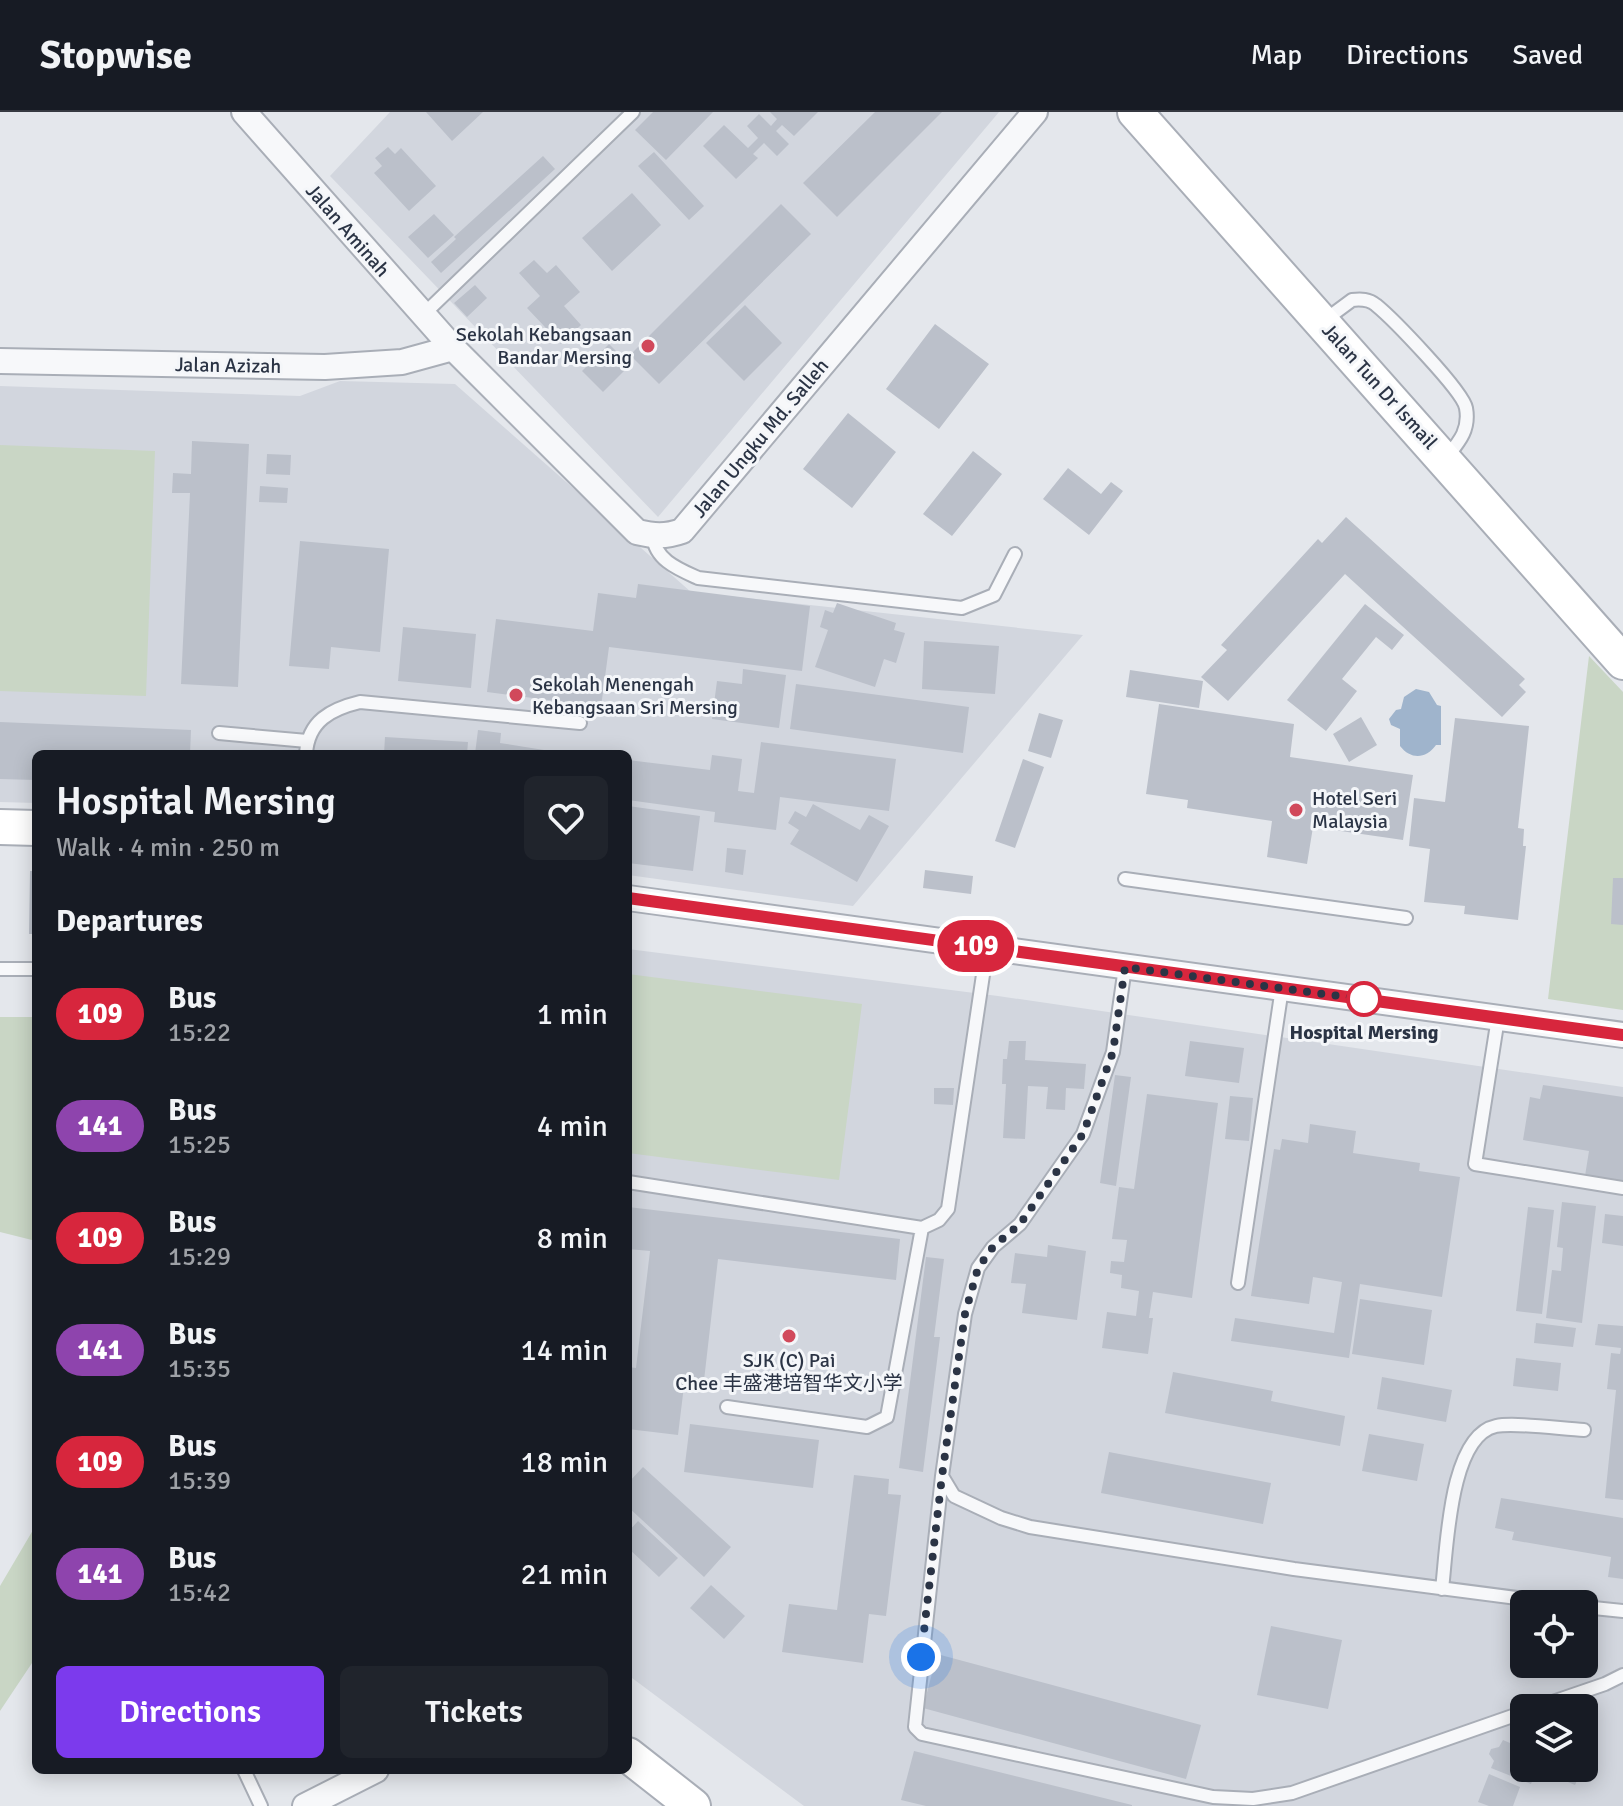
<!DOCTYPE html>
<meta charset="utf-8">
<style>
body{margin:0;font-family:Signika,"Noto Sans SC",sans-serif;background:#20242c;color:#f1f3f6;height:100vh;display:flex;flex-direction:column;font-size:30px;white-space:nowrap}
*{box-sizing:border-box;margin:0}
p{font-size:26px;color:#9ea1a6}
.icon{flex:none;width:44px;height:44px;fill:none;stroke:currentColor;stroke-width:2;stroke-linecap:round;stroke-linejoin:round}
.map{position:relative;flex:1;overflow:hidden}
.sheet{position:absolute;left:32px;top:638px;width:600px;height:1024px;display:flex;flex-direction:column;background:#171b24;border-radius:12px;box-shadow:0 4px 20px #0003}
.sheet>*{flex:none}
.badge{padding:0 16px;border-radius:26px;font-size:28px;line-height:52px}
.fabs{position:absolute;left:1510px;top:1478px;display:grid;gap:16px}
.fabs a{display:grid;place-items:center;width:88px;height:88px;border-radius:12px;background:#171b24;box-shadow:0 4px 20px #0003;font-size:40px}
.you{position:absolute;width:40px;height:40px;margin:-20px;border:6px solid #fff;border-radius:50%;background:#1a73e8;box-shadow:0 0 0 12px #1a73e833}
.map>.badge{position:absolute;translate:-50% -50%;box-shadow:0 0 0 4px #fff}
h2{padding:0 24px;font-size:30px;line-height:72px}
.round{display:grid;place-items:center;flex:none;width:84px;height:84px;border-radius:12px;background:#20242c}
.overview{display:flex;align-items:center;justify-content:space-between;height:136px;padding:0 24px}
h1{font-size:38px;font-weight:600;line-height:60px}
.cta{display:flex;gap:16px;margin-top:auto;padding:16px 24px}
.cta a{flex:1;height:92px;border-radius:12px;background:#7c3aed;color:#fff;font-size:32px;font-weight:600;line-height:92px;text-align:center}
.cta a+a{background:#20242c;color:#f1f3f6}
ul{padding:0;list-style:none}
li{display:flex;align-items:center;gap:24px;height:112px;padding:0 24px}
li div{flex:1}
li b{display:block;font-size:30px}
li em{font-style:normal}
li .badge{min-width:88px;font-weight:700;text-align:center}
header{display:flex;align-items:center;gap:48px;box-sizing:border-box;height:112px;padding:0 40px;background:#171b24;border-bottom:2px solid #363941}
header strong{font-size:38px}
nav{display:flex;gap:44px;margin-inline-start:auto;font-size:28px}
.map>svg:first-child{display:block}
.built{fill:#d2d6de;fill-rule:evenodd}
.green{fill:#c9d6c5}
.water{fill:#9fb4cc}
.building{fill:#bbc0ca}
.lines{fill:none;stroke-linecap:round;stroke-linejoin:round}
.lane-casing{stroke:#a9aeb7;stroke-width:16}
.street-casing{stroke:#a9aeb7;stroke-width:28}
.secondary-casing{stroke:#a9aeb7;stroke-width:38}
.lane{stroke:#f7f8fa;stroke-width:12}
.street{stroke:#f7f8fa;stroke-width:24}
.secondary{stroke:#fff;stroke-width:34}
.line-casing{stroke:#fff;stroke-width:18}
.line{stroke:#d7263d;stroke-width:12}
.walk{stroke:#2b3445;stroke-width:8;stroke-dasharray:0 14.4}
.poi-dot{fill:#d1495b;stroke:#f4f6f9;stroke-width:3}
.stop-dot{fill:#fff;stroke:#d7263d;stroke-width:4}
.labels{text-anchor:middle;stroke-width:6;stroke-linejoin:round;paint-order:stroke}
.street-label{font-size:20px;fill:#2b3445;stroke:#f4f6f9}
.poi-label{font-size:20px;fill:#2b3445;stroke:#f4f6f9;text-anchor:start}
.stop-label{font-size:20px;font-weight:bold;fill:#2b3445;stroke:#f4f6f9}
</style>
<header>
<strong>Stopwise</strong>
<nav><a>Map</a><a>Directions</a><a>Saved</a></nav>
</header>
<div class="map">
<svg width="1623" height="1694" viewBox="0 0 1623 1694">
<rect width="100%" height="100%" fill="#e4e7ec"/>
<path class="built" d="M390,0h609l-341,405 -328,-341z
M340,269l115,3 236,208 392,43 -230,271 -225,-31v-121h-592v49l-36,-1v-416l300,10z
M628,837l370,47 625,91v719h-819l-176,-131zM1524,1492h60v60h-60zM1524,1596h60v60h-60z"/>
<path class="green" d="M0,333l155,6 -9,245 -146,-5z
M1589,544l34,36v318l-75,-11z
M628,862l234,30 -23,176 -211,-27z
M0,905h36v224l-36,-9z
M36,1413v132l-36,54v-125z"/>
<path class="water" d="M1416,577l13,3 8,13 4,1v39h-5c-10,14 -25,15 -36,1v-17l-9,-4 -2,-6 7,-9 5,-1 3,-12z"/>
<path class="building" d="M426,0h57l-31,29z
M653,0h60l-47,48 -31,-30z
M770,0h48l-24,24 -12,-11 -6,6 13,13 -12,12 -13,-13 -11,11 5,4 -22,21 -33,-33 21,-21 24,23 10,-10 -11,-12 12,-12 12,12 6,-7z
M875,0h67l-105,105 -34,-34z
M388,35l7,7 6,-6 35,38 -27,25 -35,-38 8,-7 -7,-8z
M654,40l50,54 -15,14 -51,-54z
M543,44l12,13 -114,104 -10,-11 25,-23 -2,-2z
M632,81l29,32 -49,46 -30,-33z
M781,92l30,30 -152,150 -29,-29z
M434,102l20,21 -26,23 -20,-21z
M534,148l13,13 9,-8 24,27 -16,14 17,19 -20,19 -34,-36 13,-12 -21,-23z
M475,173l12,13 -20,19 -13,-14z
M745,193l37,38 -38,38 -38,-38z
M935,212l54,40 -50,65 -53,-40z
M609,232l21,21 -27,27 -21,-21z
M848,301l48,39 -44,56 -49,-39z
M192,329l57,3 -11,243 -57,-3 9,-191h-18l1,-20 18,1z
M973,339l29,23 -50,62 -29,-22z
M267,342l24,1 -1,20 -24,-1z
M1068,356l33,26 10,-12 12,9 -34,44 -46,-36z
M260,374l28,2 -1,15 -28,-1z
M1346,405l179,162 -6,6 7,7 -24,25 -157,-143 -117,127 -27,-24 26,-27 -6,-5 97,-106 4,4z
M300,429l89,8 -9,103 -49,-5 -2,22 -40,-3z
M638,472l172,22 -8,65 -193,-24 -8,60 -114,-15 9,-73 97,12 5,-38 38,5z
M837,491l59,20 -2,7 11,3 -9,30 -12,-4 -9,28 -60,-20 13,-37 -8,-3 5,-17 8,3z
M1365,492l39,31 -12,15 -16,-13 -34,42 15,12 -31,40 -39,-31z
M403,515l73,7 -5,54 -73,-7z
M924,529l75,5 -4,48 -73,-5z
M743,557l43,6 -7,53 -67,-9 5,-38 25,3z
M1130,558l73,11 -4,27 -73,-11z
M796,572l173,23 -6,46 -173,-24z
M1159,592l135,20 -4,33 123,18 -10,65 -90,-13 -6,37 -40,-7 5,-36 -85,-13 1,-8 -42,-6z
M1039,601l24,7 -12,38 -23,-7z
M1361,605l16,28 -28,17 -16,-28z
M1455,606l74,8 -11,102 6,1 -1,17h3l-8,74 -54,-6 1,-8 -41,-4 6,-53 -21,-3 5,-48 31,4z
M0,610l191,8 -1,24h-154v26l-36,-1z
M478,618l23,3 -1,10 69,11h-94z
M385,625l83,5 -1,12h-83z
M761,630l135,17 -7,52 -109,-14 -4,33 -62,-8 1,-10 -87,-12v-40l82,10 2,-15 30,4 -4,32 16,2z
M1023,647l21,8 -29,81 -20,-7z
M813,692l47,26 9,-15 20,11 -32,56 -67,-38 9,-14 -11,-7 7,-12 11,6z
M628,694l72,10 -7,55 -65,-8z
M727,736l19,2 -3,25 -18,-3z
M925,758l48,6 -2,18 -48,-6z
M30,759h6v63h-7z
M1613,766h10v47l-12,-1z
M1009,929h17l-1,19 61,4 -2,25 -18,-1 -1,22 -19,-1 2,-22 -20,-1 -3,53 -22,-1 3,-54h-4l1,-25h4z
M1190,929l54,7 -5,35 -54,-7z
M1115,963l16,2 -15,109 -16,-3z
M1543,973l80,12v85l-38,-6 4,-25 -66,-11 7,-43 10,2z
M934,976h20l-1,17 -19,-1z
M1147,982l71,9 -26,195 -39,-6 -4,26h4l-5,36 -46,-6 5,-36 29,4 3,-25 -18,-3 1,-13 -12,-2 1,-12 13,1 3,-22 -15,-1 7,-52 15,2z
M1230,984l23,2 -4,43 -24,-2z
M1310,1012l46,7 -3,22 67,10 -1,8 41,6 -18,120 -82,-13 -11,74 -118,-17 4,-23 99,15 8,-51 -29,-5 -4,27 -58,-8 23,-147 6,1 2,-11 26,4z
M1562,1090l34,4 -14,117 -36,-5 6,-48 9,1 2,-23 -6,-1z
M628,1095l272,32 -4,41 -178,-21 -15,130 -19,-3 -6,49 -50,-6v-62l8,1 14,-117 -22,-2z
M1528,1095l26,3 -12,104 -26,-3z
M1605,1102l18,2v30l-21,-3z
M1048,1133l38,6 -9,69 -55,-7 4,-29 -15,-1 4,-30 32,4z
M926,1145l18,2 -10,78h6l-17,135 -24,-4z
M1360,1187l72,11 -8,55 -72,-11z
M1536,1211l40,5 -3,19 -39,-4z
M1598,1212l25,2v174l-18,-2 11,-108 -9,-1 4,-36 9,1 1,-6 -26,-3z
M1516,1246l45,5 -3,28 -45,-5z
M1173,1260l100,19 -2,10 74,15 -5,30 -175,-33z
M1382,1265l70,13 -6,32 -69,-13z
M690,1312l129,16 -6,48 -129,-16z
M1369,1322l55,10 -7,37 -55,-10z
M1109,1340l162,31 -8,41 -162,-31z
M643,1355l88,80 -27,30 -76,-70v-24z
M854,1363l35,4 -1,15 13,1 -15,121 -17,-2 -6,49 -81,-11 7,-48 48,6z
M1501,1386l122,20v61l-15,-2 3,-20 -99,-17 2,-8 -19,-4z
M638,1409l40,37 -19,19 -31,-29v-16z
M711,1473l34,31 -21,23 -34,-31z
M1271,1514l71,14 -14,69 -71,-14z
M937,1542l264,71 -15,54 -263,-71z
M1503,1628l21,9v19h48l9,4 -6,13 -38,-16 -6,15 -40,-16 3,-7 -5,-7 2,-5 8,-2z
M914,1639l218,54v1h-206l-25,-6z
M1489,1662l31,13 -7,19h-24l-11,-4z"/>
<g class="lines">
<g class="lane-casing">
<path id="lane" d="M423,203l210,-203
M1325,208l27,-20c9,-1 17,-1 24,5 16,13 87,86 90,103 4,22 -7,34 -20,50
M653,424c2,24 25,33 45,42l264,30 32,-13 21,-41
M219,621l88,8
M306,642c2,-33 25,-45 54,-52l220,21
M1125,767l281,39
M1125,855l-12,85 -30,82 -63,90 -27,23 -15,21 -13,46 -23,162 -27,251 7,7 291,63 40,2 39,-6 232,-81
M0,857h36
M1498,906l-23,146 148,24
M628,1070l294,46
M1238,1171l44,-295
M727,1295l140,20 20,-10 35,-189 17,-8 9,-11 39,-261
M942,1364l12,20 47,22 29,9 264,42 269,35
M1442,1477c5,-40 7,-153 54,-163 18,-4 67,3 88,4
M1584,1495l39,4
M1535,1596l70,-24 18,-9
M244,1658l17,36"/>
</g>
<g class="street-casing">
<path id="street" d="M244,0l209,236 184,184c17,4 28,5 45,-1l353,-419
M0,249l325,6 77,-5 51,-14
M628,786l995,137
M305,1694l71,-36"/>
</g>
<g class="secondary-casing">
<path id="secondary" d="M1135,0l488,550
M0,715l36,1
M628,1643l65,51"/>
</g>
<use href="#lane" class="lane"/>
<use href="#street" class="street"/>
<use href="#secondary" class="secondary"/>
</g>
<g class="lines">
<g class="line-casing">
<path id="line" d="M628,786l995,137"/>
</g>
<use href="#line" class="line"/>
<path class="walk" d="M921,1545l21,-181 23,-162 13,-46 15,-21 27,-23 63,-90 30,-82 12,-85 243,33 -4,-1"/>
</g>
<g class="poi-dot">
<circle cx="648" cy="234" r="8"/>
<circle cx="516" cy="583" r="8"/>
<circle cx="1296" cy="698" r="8"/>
<circle cx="789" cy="1224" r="8"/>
</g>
<circle class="stop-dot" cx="1364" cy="887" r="16"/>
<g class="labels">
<g class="street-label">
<text transform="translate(348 118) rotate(49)" y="7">Jalan Aminah</text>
<text transform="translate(228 253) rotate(1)" y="7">Jalan Azizah</text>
<text transform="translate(1380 274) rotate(48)" y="7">Jalan Tun Dr Ismail</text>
<text transform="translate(760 326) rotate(-50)" y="7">Jalan Ungku Md. Salleh</text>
</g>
<g class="poi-label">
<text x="632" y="229" text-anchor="end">Sekolah Kebangsaan<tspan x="632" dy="23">Bandar Mersing</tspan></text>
<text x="532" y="579">Sekolah Menengah<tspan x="532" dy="23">Kebangsaan Sri Mersing</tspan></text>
<text x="1312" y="693">Hotel Seri<tspan x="1312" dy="23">Malaysia</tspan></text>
<text x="789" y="1255" text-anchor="middle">SJK (C) Pai<tspan x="789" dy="23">Chee 丰盛港培智华文小学</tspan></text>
</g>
<g class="stop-label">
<text x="1364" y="927">Hospital Mersing</text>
</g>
</g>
</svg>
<div class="fabs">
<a><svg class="icon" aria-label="locate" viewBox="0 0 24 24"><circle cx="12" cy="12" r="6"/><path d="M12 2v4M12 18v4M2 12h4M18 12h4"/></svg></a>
<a><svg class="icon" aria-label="layers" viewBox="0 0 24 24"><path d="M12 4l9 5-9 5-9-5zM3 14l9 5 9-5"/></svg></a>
</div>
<div class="you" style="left:921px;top:1545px"></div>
<b class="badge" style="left:976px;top:834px;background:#d7263d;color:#fff">109</b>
<section class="sheet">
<div class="overview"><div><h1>Hospital Mersing</h1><p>Walk · 4 min · 250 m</p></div><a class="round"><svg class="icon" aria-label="heart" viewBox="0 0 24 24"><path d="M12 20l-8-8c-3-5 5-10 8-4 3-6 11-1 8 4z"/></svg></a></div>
<h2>Departures</h2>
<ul>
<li><span class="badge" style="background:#d7263d;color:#fff">109</span><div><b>Bus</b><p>15:22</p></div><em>1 min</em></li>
<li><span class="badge" style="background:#8e44ad;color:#fff">141</span><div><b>Bus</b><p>15:25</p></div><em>4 min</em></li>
<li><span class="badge" style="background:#d7263d;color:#fff">109</span><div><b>Bus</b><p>15:29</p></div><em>8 min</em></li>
<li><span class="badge" style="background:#8e44ad;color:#fff">141</span><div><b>Bus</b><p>15:35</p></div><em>14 min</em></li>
<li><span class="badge" style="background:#d7263d;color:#fff">109</span><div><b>Bus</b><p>15:39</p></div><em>18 min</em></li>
<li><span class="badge" style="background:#8e44ad;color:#fff">141</span><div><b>Bus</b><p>15:42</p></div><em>21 min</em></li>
</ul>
<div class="cta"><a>Directions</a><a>Tickets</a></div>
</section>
</div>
